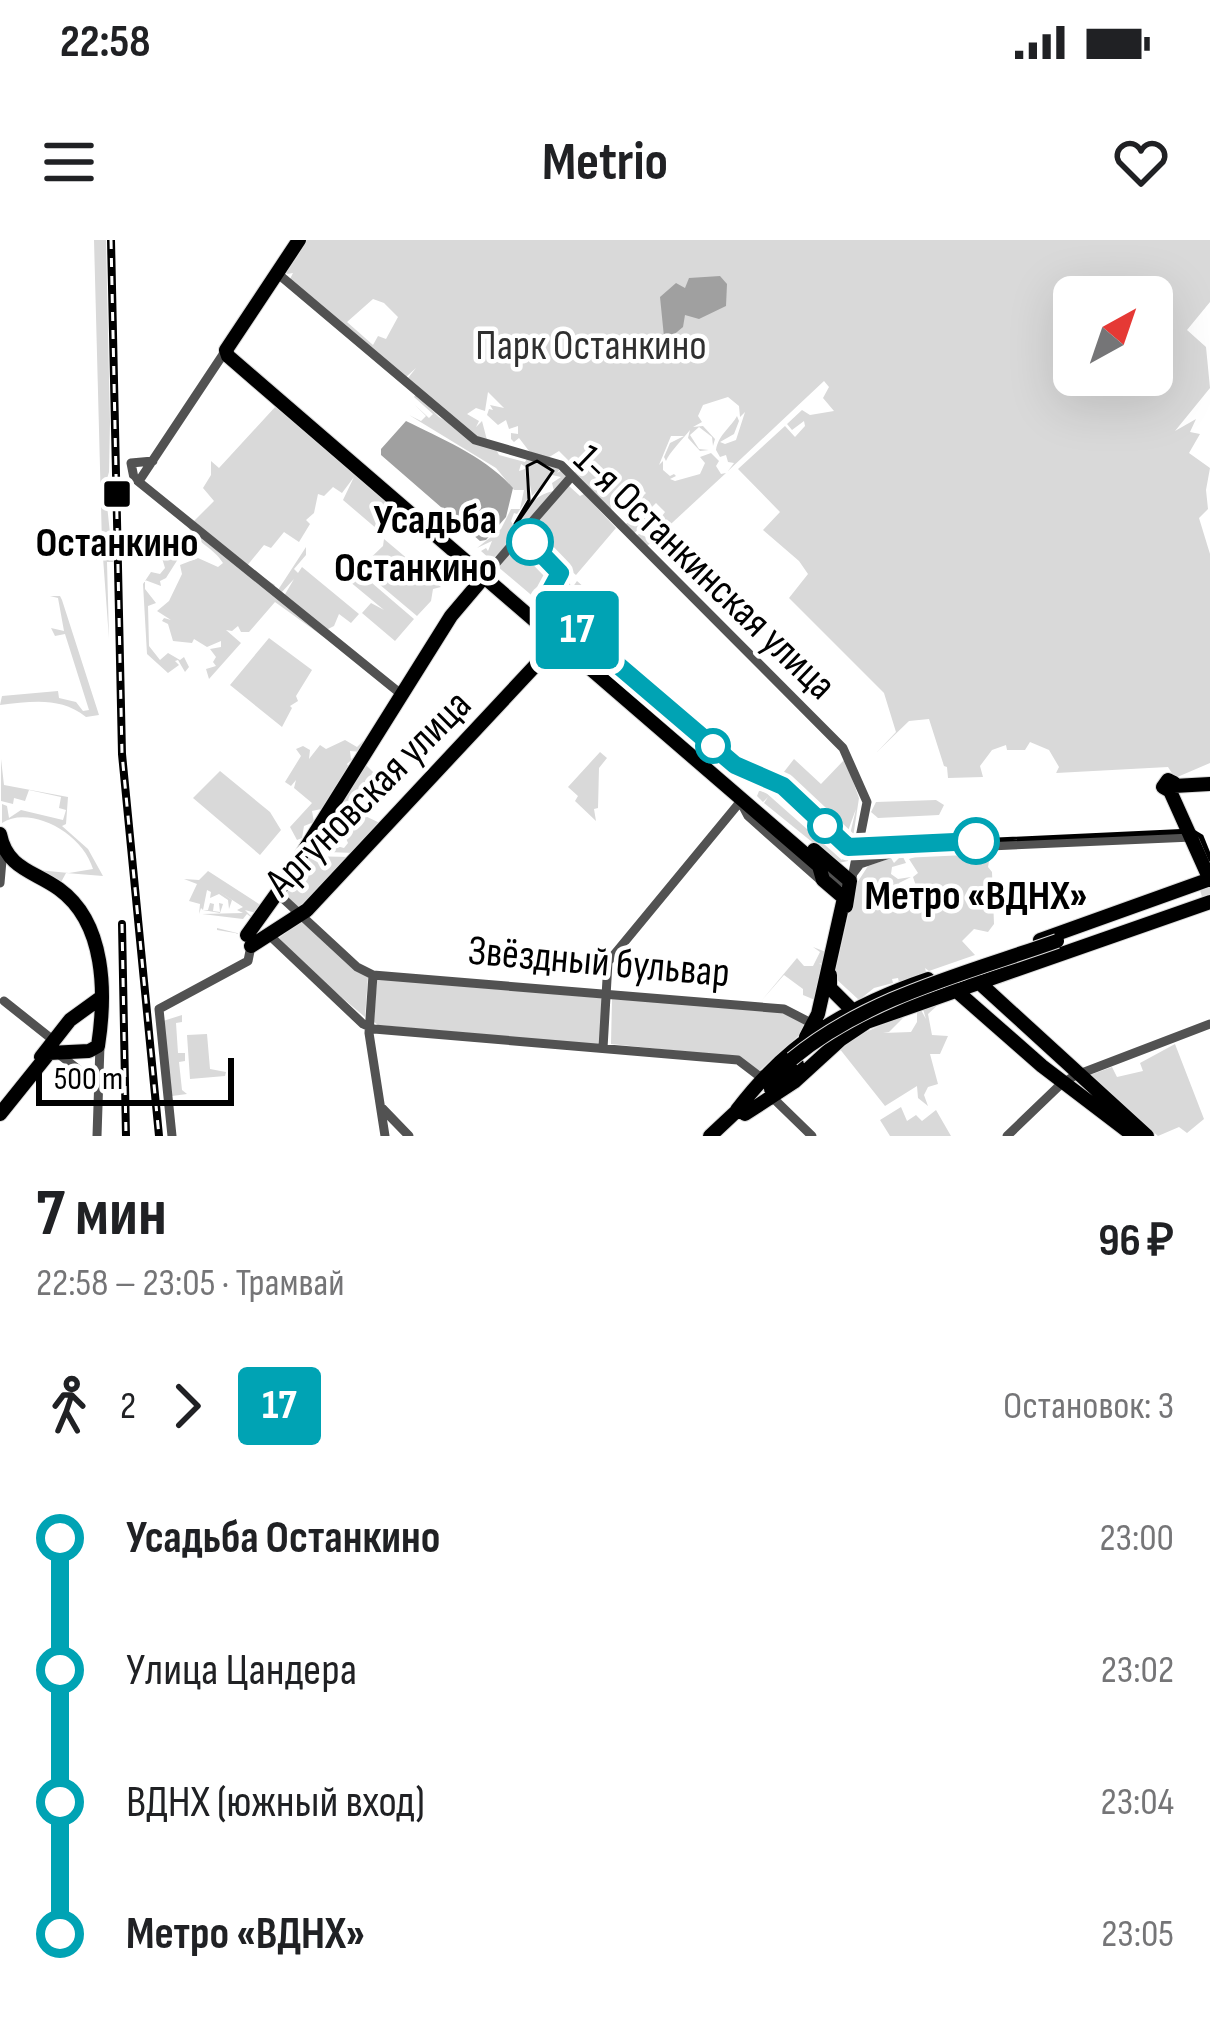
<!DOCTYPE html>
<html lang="ru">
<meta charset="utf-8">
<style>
body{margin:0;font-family:"Sofia Sans Condensed",sans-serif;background:#f2f2f2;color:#202124;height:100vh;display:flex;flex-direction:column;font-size:45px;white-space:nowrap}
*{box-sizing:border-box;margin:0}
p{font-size:39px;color:#757577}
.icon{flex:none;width:66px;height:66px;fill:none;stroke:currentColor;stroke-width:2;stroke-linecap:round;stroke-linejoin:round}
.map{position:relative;height:896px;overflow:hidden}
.side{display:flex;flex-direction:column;background:#fff;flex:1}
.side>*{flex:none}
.badge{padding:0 24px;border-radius:9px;font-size:42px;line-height:78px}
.needle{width:78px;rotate:40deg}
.buttons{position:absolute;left:1053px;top:36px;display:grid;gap:24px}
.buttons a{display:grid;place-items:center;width:120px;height:120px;border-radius:18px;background:#fff;box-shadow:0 12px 48px #0002;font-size:60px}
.scale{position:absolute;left:36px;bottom:30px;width:198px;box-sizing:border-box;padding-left:12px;border:6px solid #000;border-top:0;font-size:33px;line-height:42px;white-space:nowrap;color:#000;-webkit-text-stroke:9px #fff;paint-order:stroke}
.map>.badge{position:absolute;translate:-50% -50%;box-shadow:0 0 0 6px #fff}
.legs{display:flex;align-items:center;gap:18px;height:132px;padding:0 36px;font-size:39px}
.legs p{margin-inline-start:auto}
.overview{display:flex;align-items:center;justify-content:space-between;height:204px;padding:0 36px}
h1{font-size:66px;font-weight:700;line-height:90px}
ul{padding:0 36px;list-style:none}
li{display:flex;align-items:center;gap:42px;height:132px;font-size:45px}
li i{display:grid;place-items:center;width:18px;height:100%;margin:0 15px;background:currentColor}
li i::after{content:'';width:30px;height:30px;margin:-15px;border:9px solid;border-radius:50%;background:#fff}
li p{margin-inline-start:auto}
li:first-child i{background:linear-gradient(#0000 50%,currentColor 0)}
li:last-child i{background:linear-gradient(currentColor 50%,#0000 0)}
.status{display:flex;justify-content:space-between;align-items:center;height:84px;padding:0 60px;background:#fff;direction:ltr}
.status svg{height:33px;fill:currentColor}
header{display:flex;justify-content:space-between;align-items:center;height:156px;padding:0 36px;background:#fff;font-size:54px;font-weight:700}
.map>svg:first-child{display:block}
.green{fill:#d9d9d9;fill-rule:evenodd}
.water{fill:#a0a0a0}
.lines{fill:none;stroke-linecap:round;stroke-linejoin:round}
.major-tunnel{stroke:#d9d9d9;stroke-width:14;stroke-dasharray:14 7;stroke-linecap:butt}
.major-casing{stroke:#dbdbdb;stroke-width:16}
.minor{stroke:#525252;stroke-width:9}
.major{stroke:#000;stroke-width:14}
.tram{stroke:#000;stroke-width:3}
.rail-casing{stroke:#000;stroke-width:8}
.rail{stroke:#fff;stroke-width:3;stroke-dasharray:9;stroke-linecap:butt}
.major-bridge-casing{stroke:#dbdbdb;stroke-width:16;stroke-linecap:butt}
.major-bridge{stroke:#000;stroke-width:14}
.line-1-casing{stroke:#fff;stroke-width:27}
.line-1{stroke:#00a3b4;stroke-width:18}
.poi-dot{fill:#000;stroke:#fff;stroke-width:4.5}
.stop-1-dot{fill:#fff;stroke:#00a3b4;stroke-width:6}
.labels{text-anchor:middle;stroke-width:9;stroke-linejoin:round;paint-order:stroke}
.park-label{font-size:42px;fill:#303030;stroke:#fff}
.stop-label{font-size:42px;font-weight:bold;fill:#000;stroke:#fff;text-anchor:end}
.poi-label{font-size:42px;font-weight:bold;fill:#000;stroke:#fff}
.street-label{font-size:42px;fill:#000;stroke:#fff}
</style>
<div class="status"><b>22:58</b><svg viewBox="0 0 49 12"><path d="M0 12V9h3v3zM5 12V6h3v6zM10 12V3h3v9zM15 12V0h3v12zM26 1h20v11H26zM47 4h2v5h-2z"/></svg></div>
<header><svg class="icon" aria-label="menu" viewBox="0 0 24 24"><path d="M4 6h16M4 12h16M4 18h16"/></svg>Metrio<svg class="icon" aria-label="heart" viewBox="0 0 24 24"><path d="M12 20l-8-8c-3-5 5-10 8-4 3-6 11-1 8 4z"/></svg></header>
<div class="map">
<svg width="1210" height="896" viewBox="0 0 1210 896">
<rect width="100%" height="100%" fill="#fff"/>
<path class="green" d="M94,0h12l4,182 -1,50 -4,14 8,76h-6l2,77 -7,-95z
M303,0h907v62l-23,28 19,17 4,41 -35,43 21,-12 -6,13 10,2 -11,19 21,15 -4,22 2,19 -9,9 11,36v209l-35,15 -7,-11 -112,6 3,-6 -10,-17 -19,-8 -5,8h-18l-1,-5 -14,5 -12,16 3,11 -35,1 -1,-11 -3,-1 -15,-47 -20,2 -32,31 19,-20 -12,-39 -95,-95 19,-24 -9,-13 -36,-31 17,-18 -42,-43 47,-43 10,11 10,-11 -1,-5 -12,9 -5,-6 15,-14 8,5 24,-4 -11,-13 6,-11 -5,-6 -96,90 6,-8 -6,-1 -2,-7 -6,2 -4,-7c2,-15 16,-24 21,-34l2,5 -5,13 -14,8 5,2 11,-4 9,-28 -5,5 -1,-11 -11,-9 -25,8 -5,11 4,6 -9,5 10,-1 12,13 -2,7 -1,-9 -13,-10 -9,8 9,14 10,1 -9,1 -12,-13 2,-8c-10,12 -20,22 -24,31l-2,-4 6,-14 14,-7h-13l-12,29 4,-4v9l7,6 4,-2 2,2 -6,3 5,2 25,-7 5,-11 -5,-6 11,-4 8,8 -3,5 5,8 5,-1 -80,74 -10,-11 4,-3 7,5 18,-18 -3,-4 3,-4 -9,-9 -4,4 6,7 -6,-2 1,5 -20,17 -8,-9 23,-23 -4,-4 -5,4 -5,-5 1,-7 7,7 4,-4 -10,-10 -6,1 -20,19 2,8 -37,-39 20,-19 -2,-5 -5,7h-6v4h-6l-2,7 -15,-15 -13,8 -17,-8 -10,-13 -5,4 -3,-3v-6l7,1v-8l-9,3 -3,-9 -8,5 -11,-10 2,-6 4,1 -3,-5 14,3 -16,-16 -3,19 -9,-3 -9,6 12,7 -3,6 6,-6 5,19 -11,-2 -68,-60 8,-10 -10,9 -116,-98 3,-6 -6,1 -2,-5zM1074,57h78v78h-78zM373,59l11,4 14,14 -12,22 -8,-3 -5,9 -26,-23z
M416,154l23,23 57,32 3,6 26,7 3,-5 33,11 -4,5 5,-3 4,7 -43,52 -5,-5c4,-18 23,-31 36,-33l-2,-8 9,-6 -9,-2 -20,21 -5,-28 -6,-4 -2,7 6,-2 3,29 -11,16 -3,-1 -3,8 7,14 -27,25 -10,-9 5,-3 2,3 4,-10 -15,7 24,-19 10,-20h9l4,-19h-10l-18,-22 -87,-53 12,6 5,-5 -11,-11 14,13 4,-4 -19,-17z
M276,166l125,109 -17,20 -41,-35 11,-23 -12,16 -9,-6 -9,9 -6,-2 -4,19 -8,7 4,4 -11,18 -15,-10 -13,16 -7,-3 -18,22 29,18 -2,2 52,51 -50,-36 -26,30h-8l-3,-6 -6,5 -6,-1 15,13 -32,36 -3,-10 10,-3 -3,-4 3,-5 -6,-8 11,-2v-6l-14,6 -13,-8 -2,4 -19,-2 -5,-17 -6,-3 2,-3 7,2 -14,-9 12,-10 13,-27 -2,-9 18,-7 20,9 5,-4c-10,-16 -24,-18 -35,-36l26,-26 -11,-13 8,-13v-14l8,7z
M569,246l11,10 4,-2 32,34 -40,47 -50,-42z
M522,298l37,36 -13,22 3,14 -52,-44z
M384,299l57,48 -8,2 -2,12 -14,15 -57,-48 23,-22z
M306,307v8l-12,14 4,4 4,-6 57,47 -8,9 -12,-9 -5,12 -8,4 -42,-34 10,-17 -13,14 -3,-3z
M166,313l12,6 -12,19 -6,3 1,5 -16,-6v9l11,14 -8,3 1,40 11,14 8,-7 12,7 4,-3 5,10 -4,5 -7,-12 -3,1 4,4 -11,8 -21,-19 -4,-70 8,-12 9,2 5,-6 -3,-10z
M358,331l56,48 -19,22 -33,-28 9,-10 13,7 -35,-29z
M565,334l7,14 5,-7 17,15 -4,6 9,7 -6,2 -15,17 -22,-19 14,-19h-5l-12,16 -4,-5z
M50,356h10l2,4 37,115 -13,2c-27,-21 -55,-15 -86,-12l2,-9 56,-5 1,7 17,4 7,9 6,-1 -24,-76 -10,2 -4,-8 13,3 -6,-33z
M269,398l43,32 -16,26 2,5 -8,5 2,2 -10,19 -52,-42z
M345,500l12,7 6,-6 3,2 -5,9 -11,-1 1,8 7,-5 -11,10 3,5 -24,39 -14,3 2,11 -10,4 -2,12 -5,2 -7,-13 22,-24 -18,-15 2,-8 -5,6 -6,-4 16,-26 -5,-7 7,-3 7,4 -1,9 11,-14 6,4z
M600,512l7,6 -8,10 -1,40 -4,1 2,12 -21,-20 3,-5 -10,-9z
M1,519l3,26 64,12 -2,27 -4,2 26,23 15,27 -37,-3 -7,13 -32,-17 42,4 24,-4c-11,-38 -65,-64 -91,-46v-19l5,2 2,12 12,-8 42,10 3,-10 -7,-2 2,-11 -32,-7 -4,11 -11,-3 -1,6 -12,-3z
M794,519l27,25 24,-25 14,39 -7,46 -4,-1 8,-34 -11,30 -14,-14 1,-9 -10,1 -42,-40z
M364,523l21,21 -13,12 -5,12 -2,-2 -2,9 19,9 -28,29 -26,-1 4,-4 -3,-4 15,4 4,-5 -3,-7 -12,-5 -9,12 2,9 -10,2 -8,-3z
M220,531l50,41 11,18 -21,25 -67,-57z
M773,541l72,67 -2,8 -78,-68z
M759,551h5l78,69 5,-12 4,2 -3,11 -10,2 -74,-60 4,-6 -5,5 -6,-6z
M936,560l8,5 -5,10 -61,3 -7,-6 5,-10z
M977,610h14l-3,17 4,5 2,52 -6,8 -14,-3 -12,12 13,14 -46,16 -4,-3 1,4 -27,10 -1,-4 -6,1 1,4 -19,5 -15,12 -25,-23 21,-91 13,-20 23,-8 3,5 8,-8 4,8 -14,4 -1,7 7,5 13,-2 -12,6 3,8 14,-5 -3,-9 5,-4 -9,-14 9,-3v-4z
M306,616l44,1 -50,54 -16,-17z
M208,631l54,35 -6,7 -11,-3 9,9 -13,15 -24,-4v-2l24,6 11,-16 -5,-4 -4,5 -41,-5 41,-1 -6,-3 6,-3 -26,-17 15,10 -3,9 -1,-9 -9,-6 -9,4 1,-6 -4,-2 -4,20h5l2,-7 4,1 -1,7 7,1 -1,-9 4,1 -3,9 -17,-3 -2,-2 -2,6 1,-10 -11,-3 8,-17 -13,-5 15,1z
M301,681l67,56 -3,40 -51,-43 -35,-36z
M813,707l13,5 -3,12 -4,-1 4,3 -8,34 -12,-5v-6l-19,-14 -22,25 35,-42 7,8h9l7,-14z
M377,739l225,19 -1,47 -223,-20 -4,-3z
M612,759l171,12 23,9 -3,12 -44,39 -20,-14 -128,-13z
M941,762l-13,12 4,21 16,1 -8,18h-10l8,30 -10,3 -4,8 4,11 -10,-8 -1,-12 -32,20 -46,-58c23,-16 42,-23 66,-32l-16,16 -6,1 28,-1 6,-10v-10l4,-2 5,9 -3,-10z
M182,775v7l-6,1 2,30h7v8l-6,1 3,28 5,4 -15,2 -9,-75z
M207,794l3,35 16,3 -1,4 -35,3 -3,-44z
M1175,804l29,75 -17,14 -8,-6 -21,9 -68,-61 22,-8 5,10 26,-6 -3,-8z
M901,867l6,14 9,-6 6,6 14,-11 15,26h-61l-10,-16z"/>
<path class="water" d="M720,36l7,8 -1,22 -27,13 -14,-4 -2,12 -12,10h-7l-4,-40 16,-14 9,5 4,-10z
M406,181c34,17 80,36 107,67l-7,29 -20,23 -6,1 -99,-86v-6z"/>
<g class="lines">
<path class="major-tunnel" d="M1200,650l10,-3"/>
<g class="major-casing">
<path id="major" d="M299,0l-73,110 2,6 591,510 4,14 21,18 -26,116 -12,23
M1174,546l36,-2
M1170,551l-7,-4 5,-7 6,3 -4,8 40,89
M0,594c7,35 34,37 59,55 47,34 47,105 39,157l-9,5 -40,2 -49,61
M814,610l36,31 -4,25
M247,695l33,-46 171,-273 39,-46
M1040,700l170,-61
M251,706l56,-36 255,-273
M830,735v13l21,21
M973,737l174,159
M952,747l90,79 92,70
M41,817l29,-37 29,-21
M771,849l26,-25
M737,870c51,-68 112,-104 191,-131
M745,874l49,-32 46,-42 27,-18 343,-120
M710,896l31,-29"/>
</g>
<path class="minor" d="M277,33l198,167 86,25 282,283 24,54 -16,81
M134,238l267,216
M134,238l-3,-15 22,-2
M141,238l85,-128
M490,330l82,-94
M739,559l9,17 71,63
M822,628l25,17
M854,632l6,-8 41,-14 291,-13
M0,643l3,-34
M277,653l80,74 16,8 411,34 31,16
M268,694l95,90 11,5 364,31 21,16 6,-2
M373,735l-4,58 16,103
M4,761l49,39
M603,808l5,-86 132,-160
M56,812l36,28h7
M766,860h9l37,36
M381,867l28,29
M97,896l3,-91
M172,896l-13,-127 89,-48 3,-15
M1007,896l52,-50 15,-10 136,-52"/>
<use href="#major" class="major"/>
<path class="tram" d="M1210,616l-8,-20 -10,-6 -343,16 -69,-63 -45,-20 -185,-158 -2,-9 13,-24 -44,-49 36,-52 -16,-10 -10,5 2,34 -14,24 45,49 -13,23 3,10 185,159 48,21 65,61 344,-15 8,5 10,23"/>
<g class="rail-casing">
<path id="rail" d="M111,0l11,514 37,382
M122,684l4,212"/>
</g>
<use href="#rail" class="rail"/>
<g class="major-bridge-casing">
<path id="major-bridge" d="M792,819c75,-62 175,-86 265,-118"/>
</g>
<use href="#major-bridge" class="major-bridge"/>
</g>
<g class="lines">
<g class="line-1-casing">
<path id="line-1" d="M530,302l30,31 -13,24 4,11 184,157 48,21 65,61 128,-6"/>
</g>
<use href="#line-1" class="line-1"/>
</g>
<rect class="poi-dot" x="102" y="239" width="30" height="30" rx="6"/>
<g class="stop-1-dot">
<circle cx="530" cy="302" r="21"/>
<circle cx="713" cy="506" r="15"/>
<circle cx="825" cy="586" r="15"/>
<circle cx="976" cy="601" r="21"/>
</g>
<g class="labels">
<g class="park-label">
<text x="591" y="119">Парк Останкино</text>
</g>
<g class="stop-label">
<text x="497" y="293">Усадьба<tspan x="497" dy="48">Останкино</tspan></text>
<text x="976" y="669" text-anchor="middle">Метро «ВДНХ»</text>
</g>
<g class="poi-label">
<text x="117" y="316">Останкино</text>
</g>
<g class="street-label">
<text transform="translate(706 331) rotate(44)" y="15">1-я Останкинская улица</text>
<text transform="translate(367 552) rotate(-45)" y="15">Аргуновская улица</text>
<text transform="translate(599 720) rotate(5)" y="15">Звёздный бульвар</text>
</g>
</g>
</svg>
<div class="buttons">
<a><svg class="needle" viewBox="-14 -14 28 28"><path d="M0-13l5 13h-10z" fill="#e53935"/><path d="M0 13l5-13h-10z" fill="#757577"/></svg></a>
</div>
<div class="scale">500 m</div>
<b class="badge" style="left:577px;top:390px;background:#00a3b4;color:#fff">17</b>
</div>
<section class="side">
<div class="overview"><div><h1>7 мин</h1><p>22:58 – 23:05 · Трамвай</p></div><b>96 ₽</b></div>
<div class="legs"><svg class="icon" aria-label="walk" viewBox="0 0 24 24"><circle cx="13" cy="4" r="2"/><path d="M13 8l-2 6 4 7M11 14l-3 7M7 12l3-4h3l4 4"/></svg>2<svg class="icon" aria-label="forward" viewBox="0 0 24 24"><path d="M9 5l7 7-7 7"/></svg><b class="badge" style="background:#00a3b4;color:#fff">17</b><p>Остановок: 3</p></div>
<ul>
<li><i style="color:#00a3b4"></i><b>Усадьба Останкино</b><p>23:00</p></li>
<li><i style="color:#00a3b4"></i><span>Улица Цандера</span><p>23:02</p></li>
<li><i style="color:#00a3b4"></i><span>ВДНХ (южный вход)</span><p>23:04</p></li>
<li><i style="color:#00a3b4"></i><b>Метро «ВДНХ»</b><p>23:05</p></li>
</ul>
</section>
